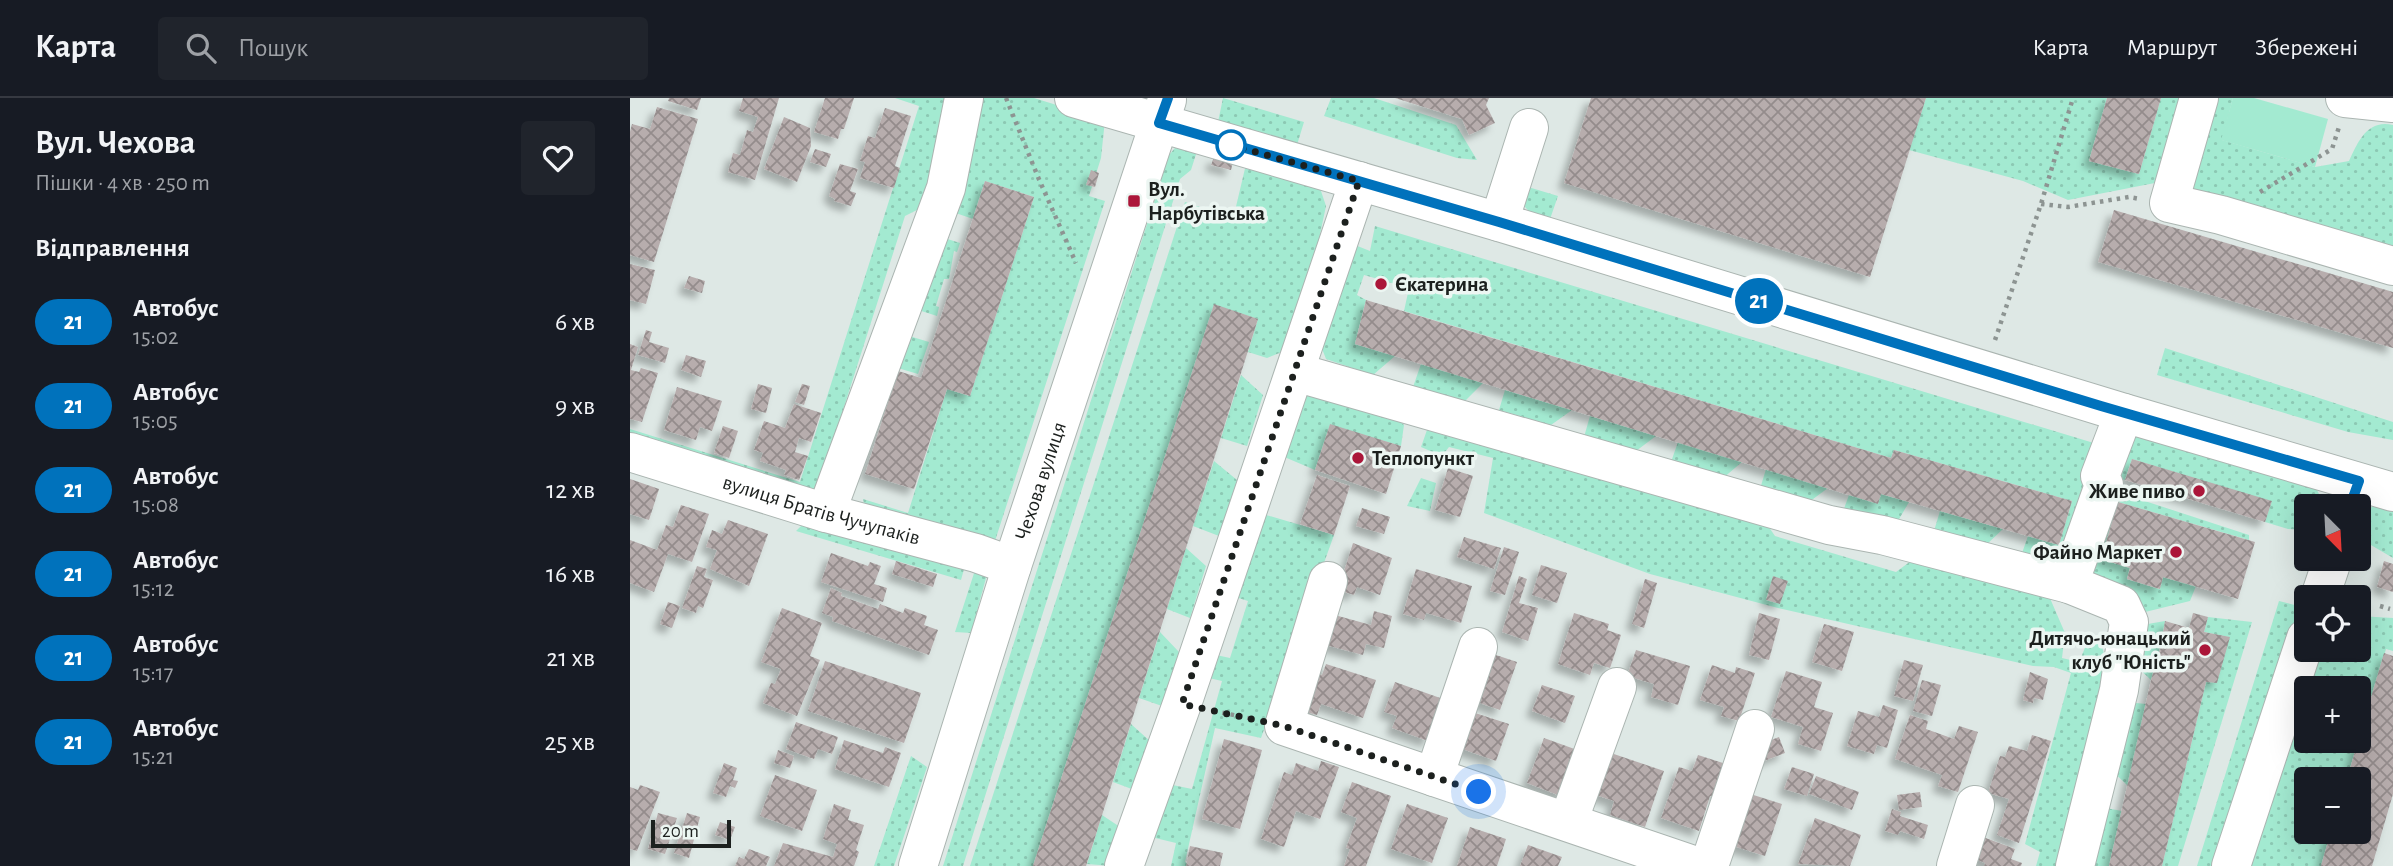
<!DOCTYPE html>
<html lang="uk">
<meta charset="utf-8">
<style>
body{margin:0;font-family:"Alegreya Sans",sans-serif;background:#20242c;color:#f1f3f6;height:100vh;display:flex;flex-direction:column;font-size:26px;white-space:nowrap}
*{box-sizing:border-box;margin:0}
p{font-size:23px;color:#9ea1a6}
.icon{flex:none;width:38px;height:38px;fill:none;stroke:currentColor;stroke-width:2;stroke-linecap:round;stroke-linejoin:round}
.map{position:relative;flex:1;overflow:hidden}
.details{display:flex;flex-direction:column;background:#171b24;width:630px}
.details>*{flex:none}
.badge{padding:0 14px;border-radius:23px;font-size:24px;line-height:46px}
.needle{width:46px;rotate:156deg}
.fabs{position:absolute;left:1664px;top:396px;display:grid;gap:14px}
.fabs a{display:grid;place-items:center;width:77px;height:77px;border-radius:7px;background:#171b24;box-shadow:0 7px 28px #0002;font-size:35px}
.scale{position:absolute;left:21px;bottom:18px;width:80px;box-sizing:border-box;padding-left:7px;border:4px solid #1c201e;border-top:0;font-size:19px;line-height:24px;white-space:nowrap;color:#1c201e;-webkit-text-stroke:5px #ecf6f2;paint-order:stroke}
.you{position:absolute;width:35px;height:35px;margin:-18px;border:5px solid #fff;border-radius:50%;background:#1a73e8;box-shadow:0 0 0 10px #1a73e833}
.map>.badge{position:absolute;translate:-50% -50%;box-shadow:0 0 0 4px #fff}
h2{padding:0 35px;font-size:26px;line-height:63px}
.round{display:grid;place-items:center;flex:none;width:74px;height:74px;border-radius:7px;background:#20242c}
.summary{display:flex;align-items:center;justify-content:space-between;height:119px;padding:0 35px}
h1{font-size:33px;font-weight:700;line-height:52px}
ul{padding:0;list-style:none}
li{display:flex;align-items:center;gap:21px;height:84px;padding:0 35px}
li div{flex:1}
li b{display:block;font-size:26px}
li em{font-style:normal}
li .badge{min-width:77px;font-weight:700;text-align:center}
header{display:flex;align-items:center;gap:42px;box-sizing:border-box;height:98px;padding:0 35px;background:#171b24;border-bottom:2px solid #363941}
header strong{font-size:33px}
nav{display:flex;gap:38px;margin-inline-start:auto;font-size:24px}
.search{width:490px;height:63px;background:#20242c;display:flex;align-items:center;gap:18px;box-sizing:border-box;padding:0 24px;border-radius:7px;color:#9ea1a6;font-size:26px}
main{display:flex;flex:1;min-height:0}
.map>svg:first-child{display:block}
.grass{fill:url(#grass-dots)}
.garden{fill:#a3ead1}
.building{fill:url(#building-cross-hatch);filter:url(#shadow)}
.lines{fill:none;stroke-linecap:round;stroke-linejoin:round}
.minor-casing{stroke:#abb5b1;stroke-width:40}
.path{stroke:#8d9492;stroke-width:4.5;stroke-dasharray:3.5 5;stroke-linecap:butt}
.minor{stroke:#fff;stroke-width:38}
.line-casing{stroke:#fff;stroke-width:16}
.line{stroke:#0072bc;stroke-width:10}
.walk{stroke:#1c201e;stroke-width:7;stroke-dasharray:0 12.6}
.stop-dot{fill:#fff;stroke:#0072bc;stroke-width:3.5}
.poi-dot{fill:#ab1639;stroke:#ecf6f2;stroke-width:2.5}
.labels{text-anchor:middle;stroke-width:7;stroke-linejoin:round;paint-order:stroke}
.poi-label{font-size:21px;font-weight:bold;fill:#1c201e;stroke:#ecf6f2;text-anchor:start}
.street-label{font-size:21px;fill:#1c201e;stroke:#ecf6f2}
</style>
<header>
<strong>Карта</strong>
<div class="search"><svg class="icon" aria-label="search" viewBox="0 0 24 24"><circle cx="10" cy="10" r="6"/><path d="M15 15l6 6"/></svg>Пошук</div>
<nav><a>Карта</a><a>Маршрут</a><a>Збережені</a></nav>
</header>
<main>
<section class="details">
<div class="summary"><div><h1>Вул. Чехова</h1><p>Пішки · 4 хв · 250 m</p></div><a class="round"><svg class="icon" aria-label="heart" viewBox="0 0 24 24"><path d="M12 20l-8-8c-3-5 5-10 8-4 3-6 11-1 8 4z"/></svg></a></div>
<h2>Відправлення</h2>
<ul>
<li><span class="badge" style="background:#0072bc;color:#fff">21</span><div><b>Автобус</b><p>15:02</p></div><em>6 хв</em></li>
<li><span class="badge" style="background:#0072bc;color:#fff">21</span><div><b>Автобус</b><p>15:05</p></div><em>9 хв</em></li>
<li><span class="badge" style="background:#0072bc;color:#fff">21</span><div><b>Автобус</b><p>15:08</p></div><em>12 хв</em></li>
<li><span class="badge" style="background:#0072bc;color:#fff">21</span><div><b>Автобус</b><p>15:12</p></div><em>16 хв</em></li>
<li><span class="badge" style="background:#0072bc;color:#fff">21</span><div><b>Автобус</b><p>15:17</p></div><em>21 хв</em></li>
<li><span class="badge" style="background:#0072bc;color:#fff">21</span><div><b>Автобус</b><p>15:21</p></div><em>25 хв</em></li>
</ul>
</section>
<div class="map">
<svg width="1763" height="768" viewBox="0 0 1763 768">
<defs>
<pattern id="grass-dots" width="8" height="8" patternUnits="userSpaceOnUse" patternTransform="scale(1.75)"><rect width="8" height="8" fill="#a3ead1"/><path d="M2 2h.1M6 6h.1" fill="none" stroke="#8cc8b3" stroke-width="1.8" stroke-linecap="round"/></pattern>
<pattern id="building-cross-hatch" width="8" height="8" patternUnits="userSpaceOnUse" patternTransform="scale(1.75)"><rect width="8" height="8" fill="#b7adad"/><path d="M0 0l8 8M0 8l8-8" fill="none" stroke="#948c8c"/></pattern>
<filter id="shadow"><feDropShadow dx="-6" dy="6" stdDeviation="3.5" flood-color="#0004"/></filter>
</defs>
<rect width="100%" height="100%" fill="#dee8e5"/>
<path class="grass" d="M265,0h50l-20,108 -20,10 -91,285 -184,-60v-12l170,53 119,-376z
M336,0h68l71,22 -4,38 -12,38 16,5 -111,343 -128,-31 -3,-14 45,14 39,-124 23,7 64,-199 -49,-16 -12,38 -26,-9z
M593,0l81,24 -7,23 -79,-23z
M701,0h43l82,27 21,35 -20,-2 -133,-42z
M1296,0h181l-18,63 50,13 22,-76h22l-23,84 -92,18 -45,-19 -114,-31z
M1574,0h29l-11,42 93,27 34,-6c9,-19 18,-42 44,-36v132l-206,-58z
M556,46l12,4 -7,22 -11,9 -217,687h-20l226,-711 6,-7z
M617,62l72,25 7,21 -8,38 -36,108 -15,6 -19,-6 10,-33 -44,-14 -181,561h-63l215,-664 42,14 7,-1z
M888,86l40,12 -9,26c-21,-9 -28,-13 -31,-38z
M745,128l732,221 -45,118 -41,-9 7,-20 31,9 13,-44 -178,-51 -3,8 -487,-147 5,-23 -45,-13 -7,20 9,5 -11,44 40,12 -22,19 -47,-16 -5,-13 34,-101 15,6z
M308,138l22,7 -3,9 -3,-1 -5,28h-5l-8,27 3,1 -2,9 -22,-7z
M276,237l23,7 -11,32 -27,-8z
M1535,250l228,74v18l-45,-8 -191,-57z
M791,266l62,19 -18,18 -52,-14z
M611,277l22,20 -16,51 -26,-8z
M875,292l67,20 -21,15 -52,-15z
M675,293l93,28 6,6 -3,21 -71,-21 -15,45 -33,-14z
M960,318l66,20 -20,15 -52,-14z
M807,329l327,93 11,16 121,36 27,-20 123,37 19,44 -3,25 17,4 11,-26c17,8 15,24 15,40l-38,190h-31l4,-14 -15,-8 46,-171 -17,-6 -21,-1 -255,-58 -128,-34 -166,-61 9,-55 -44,-11 -7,9 -21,-9 6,-17z
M1515,336l147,41 25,15 8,16h-19v24l-18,-1 -23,-7 6,-20 -139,-43 -7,21 -17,-4 20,-37z
M1048,344l64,20 -20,17 -51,-17z
M584,363l23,19 -18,56 -26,-10z
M1136,371l62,19 -19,14 -49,-13z
M791,380l15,5 -6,28 -23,-5z
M1475,390l144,47v5l-131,-38 -17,57 29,9 -3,11 32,10 4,-12 33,9 -6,15 -57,14 -57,-36z
M1251,396l28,8 -11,19 -56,-7 7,-19z
M1756,407l7,4v49l-34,-20c0,-24 2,-32 27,-33z
M623,413l81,24 -73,203 -46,-10 -30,134 8,4h-22l5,-23 -25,-6 12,-54 29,6 30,-108 -22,-5 7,-23 23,5 18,-57 -22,-7z
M1310,413l63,18 -19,18 -50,-16z
M180,419l156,45 -5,18 -165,-49z
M556,450l20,18 -16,52 -23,-9z
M347,466l6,3 3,11 -15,55 -16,-1z
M1649,503l27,7 -88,258h-21z
M1729,518l34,2v33l-7,-2 -27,89v-50h-53v52h52l-11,39h-41v52h25l-10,35h-78l70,-217h46z
M1578,519l44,5 -74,244h-16l44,-184 23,-45 -25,-5z
M1535,523l-4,24 -10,35 -23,-22 14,-33z
M530,534l19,20 -17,54 -23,-8z
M1487,603l29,3 -18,82 -25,-24z
M501,626l20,18 -14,49 -24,-9z
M281,658l16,11 -33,99h-20z
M1465,708l27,5 -13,55h-25z
M472,717l21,14 -11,37 -25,-2z"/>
<path class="garden" d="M1603,0h21l74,21 -13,48 -94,-27z"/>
<path class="building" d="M39,0h32l-4,12 -29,-9z
M113,0h36l-24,82 -27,-8 5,-19 7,2 7,-25 6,2 5,-15 -19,-6z
M195,0h29l-10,31h-3l-3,10 -24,-7z
M765,0h94l-3,7 9,18 -26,12 -7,-16z
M961,0h335l-56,179 -306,-94z
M1477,0h54l-22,76 -50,-13z
M27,9l41,12 -44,143 -24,-7v-123l2,-8 18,5z
M255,10l26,8 -16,50 5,2 -6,20 -34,-10 5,-16 -5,-1 8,-25 7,2z
M154,19l26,11 1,18 -14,36 -33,-13z
M185,51l16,5 -5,13 -16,-5z
M584,59l19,5 -2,8 -20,-5z
M210,66l18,5 -8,22 6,2 -5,13 -17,-5 1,-2 -6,-3z
M461,72l8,3 -4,14 -9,-2z
M355,83l49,16 -64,199 -23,-7 -33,100 -49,-15 33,-103 23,7z
M1484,112l279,82v56l-295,-86z
M0,166l25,6 -9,34 -16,-4z
M59,178l16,5 -3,12 -18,-5z
M736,202l525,158 3,-8 178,51 -13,44 -178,-51 -3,10 -523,-160z
M584,206l44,15 -172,547h-53z
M16,232l6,2 -3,10 20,6 -4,15 -27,-8z
M0,246l8,3 -7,23 8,2 2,-4 17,5 -16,49 -12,-3z
M56,257l20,6 -5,16 -20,-7z
M128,286l14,4 -6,25 -15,-4z
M172,286l8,2 -6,19 -9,-3z
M47,289l45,14 -10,30 -12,-4 -4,13 -32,-10z
M164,306l27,9 -10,29 -12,-4 -4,14 13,4 -9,24 -15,-5 2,-5 -26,-9 3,-8 -9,-3 10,-29 21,7z
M700,326l71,22 -15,48 -71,-24z
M93,328l15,5 -9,27 -15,-5z
M1502,361l140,42 -7,21 -140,-42z
M818,370l25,8 -13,41 -25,-7z
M687,377l33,11 -16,49 -34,-11z
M0,381l29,10 -10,31 -19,-6z
M1488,404l137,40 -17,57 -75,-22 -3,12 -33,-10 3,-11 -29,-9z
M51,407l28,9 -17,48 -24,-8 -14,38 -24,-9v-43l27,10 9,-25 7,2z
M732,410l28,9 -6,17 -28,-8z
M98,422l40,14 -19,52 -39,-17 7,-19 -11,-3 6,-17 10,4z
M834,439l37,11 -7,21 -37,-12z
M723,445l39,15 -12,37 -23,-8 -3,8 -16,-5z
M874,449l15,5 -14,43 -15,-4z
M201,455l37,13 2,-4 11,4 -7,18 13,4 -4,14 -62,-20z
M266,463l41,13 -4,13 -41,-13z
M1754,463l9,3v28l-16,-5z
M911,467l26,8 -10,30 -25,-8z
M67,468l10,3 -3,8 9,3 -10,28 -5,-2 -2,7 -14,-5z
M786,471l56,17 -11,37 -35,-10 -2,7 -21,-6z
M889,478l8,3 -8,24 19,5 -10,33 -26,-9z
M1143,478l15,5 -8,23 -14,-4z
M1015,481l12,4 -13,45 -12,-4z
M201,490l11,5 -1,3 37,13 2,-5 23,9 2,-5 22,8 -3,9 14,5 -9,25 -97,-34 1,-4 -11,-4z
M38,504l12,4 -8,22 -12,-4z
M152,510l40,15 -12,33 10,4 -23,56 -34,-13 8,-20 4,1 6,-15 -20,-7z
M744,513l18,5 -8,32 -18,-4 -3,11 -41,-11 9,-30 40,11z
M944,515l35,11 -2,6 14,5 -11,33 -16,-5 -4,12 -32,-11z
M1129,515l21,6 -11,41 -20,-5z
M1563,515l15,4 -4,15 26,5 -13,46 -11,-1 -44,184h-53l42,-186 10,-35 4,-24 24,7z
M1194,526l30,8 -12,39 -30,-9z
M1006,552l54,16 -12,39 -27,-8 3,-13 -27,-8z
M854,553l33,11 -17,48 -32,-11z
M1754,555l9,3v138l-21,72h-51l10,-35h28v-52h-12z
M1274,562l19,5 -10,36 -19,-5z
M195,563l96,32 -17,50 -96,-32z
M696,566l50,16 -13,38 -42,-14 -4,11 -17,-5 13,-39 9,4z
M1082,567l23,8 1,-6 19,6 -16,48 -18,-5 3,-9 -24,-7z
M1156,573l36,11 -8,25 19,6 -12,38 -23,-7 5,-17 -32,-10z
M1400,574l18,7 -5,21 -9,-2 -1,5 -10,-3z
M1292,582l19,5 -9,31 -19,-5z
M765,584l48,17 -15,42 -36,-13 5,-12 -13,-4z
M912,587l33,11 -10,27 -33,-12z
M1253,607l15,5 -11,38 -10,-3 -3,9 -27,-8 11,-35 21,6z
M836,612l43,14 -13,37 -42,-15z
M1280,617l18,6 -2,8 28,10 5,-13 19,6 -20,60 -20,-6 4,-11 -47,-16z
M166,624l42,15 -6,17 -14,-5 -4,10 -28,-10z
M1402,637l19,6 -32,102 -22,-8 12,-36 -21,-6 12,-37 5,1 4,-11 18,5z
M1149,639l6,16 -21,8 -6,-16z
M914,640l36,13 -17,46 -36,-14z
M594,641l38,11 -22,79 -38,-10z
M214,642l39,13 2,-6 16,6 -12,34 -54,-18z
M148,652l16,6 -4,12 -16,-5z
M975,653l59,20 -19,56 -35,-12 4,-14 -24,-8z
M1068,657l28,9 -11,33 -5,-1 -11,35 -38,-13 18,-51 13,4z
M691,663l18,6 -19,52 -24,-8 -12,36 -23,-8 23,-67 8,3 4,-12 22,8z
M94,665l13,5 -4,12 5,1 -3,7 -5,-2 -4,11 -13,-4z
M1162,669l22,7 -7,22 -23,-7z
M145,677l42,15 -15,41 -42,-15z
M1186,678l43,16 -7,18 -43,-16z
M722,684l39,14 -25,70h-22l6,-17 -4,-1 11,-30 -16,-6z
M10,687l20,7 -23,59 -7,-2v-62l8,3z
M1114,694l38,12 -17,52 -38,-12z
M1290,694l2,15 -23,3 -2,-15z
M204,706l17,6 -3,10 16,5 -8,25 3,2 -5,14h-80l9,-23 50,14 4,-13 -14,-5z
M777,706l41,14 -16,45 -41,-14z
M1262,711l9,3 -1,4 28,9 -4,14 -24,-8 -2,4 -13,-4z
M28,715l19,5 -12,36 -17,-5z
M57,715l13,4 -11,41 -15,-5z
M1185,720l46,17 -11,31 -52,-2z
M90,724l15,5 -5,13 -15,-5z
M840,729l36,12 -9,27h-40z
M1353,739l32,12 -4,10 11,4 -1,3h-37l1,-3 -10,-4z
M898,747l34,12 -4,9h-38z
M560,748l33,7 -3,13h-34z
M119,751l21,8 -4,9h-31l4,-9 5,2z"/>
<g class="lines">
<g class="minor-casing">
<g id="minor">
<path d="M444,0l425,124 625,191 269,79"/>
<path d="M1569,0l-30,105 52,12 172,51"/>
<path d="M1715,0l48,5"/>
<path d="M869,124l30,-94"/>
<path d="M665,274l534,153 53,10 187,49 52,21 8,17 -10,68 -44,176"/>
<path id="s1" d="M0,354l196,61 150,40 36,13"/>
<path d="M196,415l120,-325 18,-90"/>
<path d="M698,483l-44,145 412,140"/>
<path d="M1439,486l35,-99 -4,-9 24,-63"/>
<path d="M1690,499l13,-39"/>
<path d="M804,679l44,-130"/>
<path d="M938,724l49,-135"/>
<path id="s2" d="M288,768l94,-300 155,-466"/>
<path d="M494,768l58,-162 177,-523"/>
<path d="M1079,768l46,-137"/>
<path d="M1326,768l19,-61"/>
<path d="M1601,768l75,-228"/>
</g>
</g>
<path class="path" d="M376,0l32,79 38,86
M1630,94l72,-43 7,-22
M1411,106l27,3 61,-10 11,2
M1365,242l46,-136 32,-106
M1750,508l10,3
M584,613l39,8"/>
<use href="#minor" class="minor"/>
</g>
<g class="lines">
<g class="line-casing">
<path id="line" d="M538,0l-9,25 340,99 602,184 258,75 -9,25"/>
</g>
<use href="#line" class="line"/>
<path class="walk" d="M601,47l128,36 -177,523 102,22 195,66"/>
</g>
<circle class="stop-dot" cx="601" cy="47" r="14"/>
<g class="poi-dot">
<rect x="497" y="96" width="14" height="14" rx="3.5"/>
<circle cx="751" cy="186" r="7"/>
<circle cx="728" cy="360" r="7"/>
<circle cx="1569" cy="393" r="7"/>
<circle cx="1546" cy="454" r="7"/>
<circle cx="1575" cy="552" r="7"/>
</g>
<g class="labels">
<g class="poi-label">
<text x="518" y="98">Вул.<tspan x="518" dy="24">Нарбутівська</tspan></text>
<text x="765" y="193">Єкатерина</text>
<text x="742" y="367">Теплопункт</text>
<text x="1555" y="400" text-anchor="end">Живе пиво</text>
<text x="1532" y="461" text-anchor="end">Файно Маркет</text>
<text x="1561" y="547" text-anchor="end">Дитячо-юнацький<tspan x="1561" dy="24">клуб "Юність"</tspan></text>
</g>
<g class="street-label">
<text dy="7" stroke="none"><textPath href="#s2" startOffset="404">Чехова вулиця</textPath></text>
<text dy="7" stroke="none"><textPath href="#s1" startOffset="200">вулиця Братів Чучупаків</textPath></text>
</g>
</g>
</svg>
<div class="fabs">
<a><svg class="needle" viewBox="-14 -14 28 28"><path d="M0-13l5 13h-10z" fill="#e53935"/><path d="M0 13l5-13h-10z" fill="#9ea1a6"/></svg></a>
<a><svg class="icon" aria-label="locate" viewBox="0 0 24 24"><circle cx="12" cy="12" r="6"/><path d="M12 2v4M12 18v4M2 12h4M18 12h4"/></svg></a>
<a>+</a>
<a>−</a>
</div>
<div class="scale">20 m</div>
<div class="you" style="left:849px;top:694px"></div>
<b class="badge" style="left:1129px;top:203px;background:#0072bc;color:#fff">21</b>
</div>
</main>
